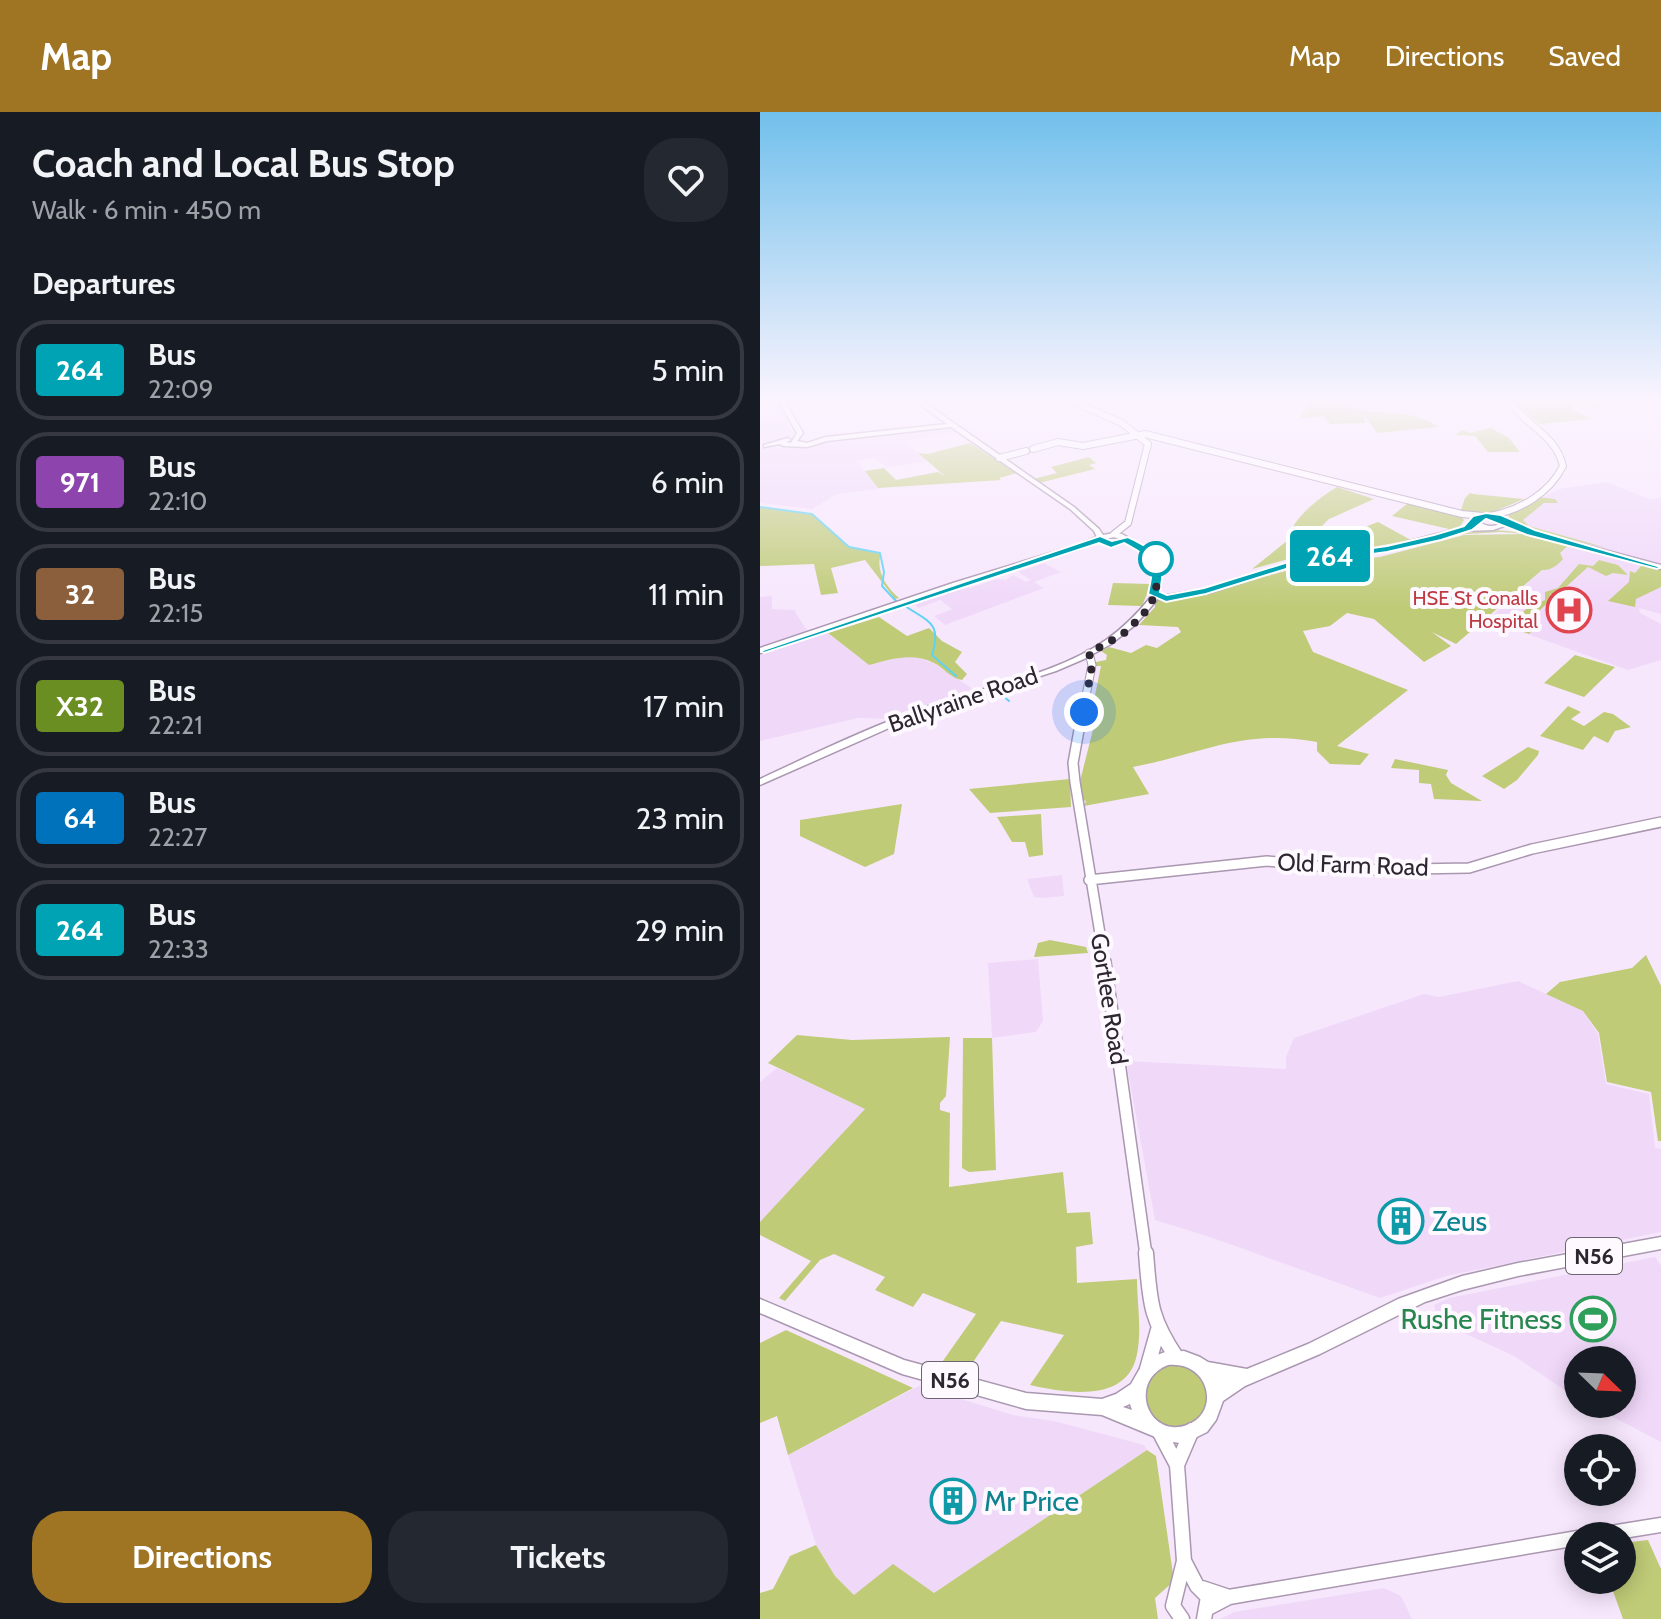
<!DOCTYPE html>
<meta charset="utf-8">
<style>
body{margin:0;font-family:Cabin,sans-serif;background:#242831;color:#f1f3f6;height:100vh;display:flex;flex-direction:column;font-size:30px;white-space:nowrap}
*{box-sizing:border-box;margin:0}
p{font-size:26px;color:#9ea1a6}
.icon{flex:none;width:44px;height:44px;fill:none;stroke:currentColor;stroke-width:2;stroke-linecap:round;stroke-linejoin:round}
.map{position:relative;flex:1;overflow:hidden}
.panel{display:flex;flex-direction:column;background:#171b24;width:760px}
.panel>*{flex:none}
.badge{padding:0 16px;border-radius:6px;font-size:28px;line-height:52px}
.needle{width:52px;rotate:113deg}
.fabs{position:absolute;left:804px;top:1234px;display:grid;gap:16px}
.fabs a{display:grid;place-items:center;width:72px;height:72px;border-radius:50%;background:#171b24;box-shadow:0 4px 20px #0003;font-size:40px}
.you{position:absolute;width:40px;height:40px;margin:-20px;border:6px solid #fff;border-radius:50%;background:#1a73e8;box-shadow:0 0 0 12px #1a73e833}
.map>.badge{position:absolute;translate:-50% -50%;box-shadow:0 0 0 4px #fff}
h2{padding:0 32px;font-size:30px;line-height:72px}
.round{display:grid;place-items:center;flex:none;width:84px;height:84px;border-radius:32px;background:#242831}
.headline{display:flex;align-items:center;justify-content:space-between;height:136px;padding:0 32px}
h1{font-size:38px;font-weight:700;line-height:60px}
.primary-button{display:flex;gap:16px;margin-top:auto;padding:16px 32px}
.primary-button a{flex:1;height:92px;border-radius:32px;background:#9f7423;color:#fff;font-size:32px;font-weight:700;line-height:92px;text-align:center}
.primary-button a+a{background:#242831;color:#f1f3f6}
ul{padding:0;list-style:none}
li{display:flex;align-items:center;gap:24px;height:100px;margin:0 16px 12px;padding:0 16px;border:4px solid #363941;border-radius:32px}
li div{flex:1}
li b{display:block;font-size:30px}
li em{font-style:normal}
li .badge{min-width:88px;font-weight:700;text-align:center}
header{display:flex;align-items:center;gap:48px;box-sizing:border-box;height:112px;padding:0 40px;background:#9f7423;color:#fff}
header strong{font-size:38px}
nav{display:flex;gap:44px;margin-inline-start:auto;font-size:28px}
main{display:flex;flex:1;min-height:0}
.map>svg:first-child{display:block}
.built{fill:#f0d8f9}
.green{fill:#bfcb77}
.lines{fill:none;stroke-linecap:round;stroke-linejoin:round}
.stream{stroke:#5ed2f2;stroke-width:2}
.tertiary-far4-casing{stroke:#aa97b0;stroke-width:8}
.tertiary-far3-casing{stroke:#aa97b0;stroke-width:9}
.tertiary-far2-casing{stroke:#aa97b0;stroke-width:12}
.tertiary-far1-casing{stroke:#aa97b0;stroke-width:14}
.tertiary-casing{stroke:#aa97b0;stroke-width:17}
.secondary-casing{stroke:#aa97b0;stroke-width:3}
.primary-casing{stroke:#aa97b0;stroke-width:3}
.tertiary-far4{stroke:#fff;stroke-width:6}
.tertiary-far3{stroke:#fff;stroke-width:7}
.tertiary-far2{stroke:#fff;stroke-width:9}
.tertiary-far1{stroke:#fff;stroke-width:11}
.tertiary{stroke:#fff;stroke-width:14}
.secondary{fill:#fff;fill-rule:evenodd}
.primary{fill:#fff;fill-rule:evenodd}
.line{fill:#00a3b4;stroke:#fff;stroke-width:2}
.walk{stroke:#2d2530;stroke-width:8;stroke-dasharray:0 14.4}
.stop-dot{fill:#fff;stroke:#00a3b4;stroke-width:4}
.labels{text-anchor:middle;stroke-width:8;stroke-linejoin:round;paint-order:stroke}
.far-health-label{font-size:20px;fill:#be3a42;stroke:#fdf9ff;text-anchor:end}
.shield{fill:#fdf9ff;stroke:#6b656e;stroke-width:2}
.shield-label{font-size:22px;font-weight:bold;fill:#2d2530}
.street-label{font-size:24px;fill:#2d2530;stroke:#fdf9ff}
.near-culture-label{font-size:28px;fill:#0d838f;stroke:#fdf9ff;text-anchor:start}
.near-leisure-label{font-size:28px;fill:#27864d;stroke:#fdf9ff;text-anchor:end}
</style>
<header>
<strong>Map</strong>
<nav><a>Map</a><a>Directions</a><a>Saved</a></nav>
</header>
<main>
<section class="panel">
<div class="headline"><div><h1>Coach and Local Bus Stop</h1><p>Walk · 6 min · 450 m</p></div><a class="round"><svg class="icon" aria-label="heart" viewBox="0 0 24 24"><path d="M12 20l-8-8c-3-5 5-10 8-4 3-6 11-1 8 4z"/></svg></a></div>
<h2>Departures</h2>
<ul>
<li><span class="badge" style="background:#00a3b4;color:#fff">264</span><div><b>Bus</b><p>22:09</p></div><em>5 min</em></li>
<li><span class="badge" style="background:#8e44ad;color:#fff">971</span><div><b>Bus</b><p>22:10</p></div><em>6 min</em></li>
<li><span class="badge" style="background:#8b5e3c;color:#fff">32</span><div><b>Bus</b><p>22:15</p></div><em>11 min</em></li>
<li><span class="badge" style="background:#6b8e23;color:#fff">X32</span><div><b>Bus</b><p>22:21</p></div><em>17 min</em></li>
<li><span class="badge" style="background:#0072bc;color:#fff">64</span><div><b>Bus</b><p>22:27</p></div><em>23 min</em></li>
<li><span class="badge" style="background:#00a3b4;color:#fff">264</span><div><b>Bus</b><p>22:33</p></div><em>29 min</em></li>
</ul>
<div class="primary-button"><a>Directions</a><a>Tickets</a></div>
</section>
<div class="map">
<svg width="901" height="1507" viewBox="0 0 901 1507">
<rect width="100%" height="100%" fill="#f7e7fd"/>
<path class="built" d="M0,286h17l17,37 -15,7 -19,3z
M187,314l10,6 -52,9 22,20 -40,7 -12,-10 -18,3 22,28 -42,5 -25,15 -52,-6v-55l42,-1 38,-9z
M846,370l43,17 12,-1v66l-135,-35 -16,-14 49,-26z
M809,433l92,24v45l-22,-6 1,5 21,11v36l-33,10 -140,-50z
M284,451l17,9 -27,10 10,6 -99,37 -11,-9 18,-7 -12,-9 -21,8 -7,-5 54,-18 4,3 27,-9 9,1 7,-5 13,7 5,-2 -13,-8z
M12,484v13l22,1 17,27 15,-5 43,33 41,-10 23,8 40,26 -79,30 -36,-1 -98,23v-144z
M302,763l2,21 -21,2 -9,-1 -7,-18z
M278,847l5,62 -7,11 -44,6 -4,-75z
M758,869l65,30 15,23 8,50 43,10 6,54 6,1v83l-215,44 -66,22 -170,-61 -55,-17 -29,-159 160,8v-12l8,-19 130,-44 15,3z
M17,956l88,41 -105,113v-140z
M895,1145l6,9v176l-73,-38h34v-44h-44v39l-64,-43 -76,-35 -4,-16 15,-7z
M159,1274l94,29 41,6 90,24 3,5 -213,143 -80,2 -19,-19 -19,-31 -28,-90z
M624,1476l17,8 11,23h-192l14,-7z"/>
<path class="green" d="M558,286c21,0 27,9 45,12 26,5 51,0 76,17l-62,6 -15,-21 4,11 -36,1 -7,-8 -22,2 5,-10z
M789,286h82l1,1 -38,9 -10,-5 -11,2 -2,3 20,11 -51,5 -28,-23z
M731,316l18,10 11,14h-32l-13,-16 -20,-1 7,-5 8,3z
M210,331l47,30 -18,5 2,2 -123,8 -13,-17 19,-3 12,12 42,-8 8,5 -28,-24 10,1z
M329,345l7,6 -7,2 6,4 -56,14 -6,-4 24,-6 -6,-6z
M577,375l37,12 -45,20 -15,15 -15,6 6,8 37,-5 12,-12 24,-9 33,18 -50,9 -39,1 -70,19 36,-29c3,-21 31,-42 49,-53z
M710,381l3,1 51,5 -33,14h-31l5,-15z
M777,385l18,2 3,4h-14l-21,17 6,6 78,22 -89,-20 -12,-10 5,3 -3,-7z
M648,391l53,13 3,4 -5,8 -17,5 7,-4 -57,-13z
M0,395l52,7 36,33 33,7c-6,17 6,34 18,44l-4,1 -30,-39 -34,8 7,25 -17,2 -7,-31 -54,2z
M729,418c29,0 53,8 80,15l-9,8 3,6c-5,6 -13,12 -21,11l-86,74 -24,-12 19,14 -27,16 -50,-43 -27,-6 -17,13 -27,5 10,21 95,38 -71,56 32,8 -9,11 -30,-1 -13,-13v-9c-74,-14 -115,12 -184,25l16,27 -65,12 2,-5 -3,-1 -3,-19 14,-55 -1,-21 8,-39h-6l1,-4 10,-2 1,-5 -6,-4 8,-4 22,6 15,-8 11,3 24,-16 -3,-5 -39,-2 16,-18v-7l31,-4 75,-23 6,3 52,-14 61,-5 84,-22 63,-1 -26,-2 -48,3z
M831,438l70,19v18l-25,12 -1,8 -27,-6 21,-19 1,-11 5,2 7,-8 -58,-14z
M839,448l19,5 10,10 -15,-2 -7,3 -18,-9 -30,27h-9l6,2 -31,29 10,4 -5,5 -22,-9 23,-19 15,-6v-8l13,-4 21,-24 14,2z
M353,471l38,1 -9,22 -34,-1z
M119,505l28,19 22,-8 13,13 20,11 -7,10 12,12 -5,6c-12,-2 -18,-12 -28,-17 -22,-11 -43,-4 -65,2l-41,-32z
M815,543l40,12 -31,30 -40,-14z
M808,594l13,6 -10,7 13,7 20,-14 9,2 18,13 -16,4 -7,12 -14,-7 -11,14 -43,-14z
M768,635l11,4 -1,4 -21,25 -13,9 -22,-13z
M635,647l53,11 -2,5 5,8 31,18 -48,-2 -3,-15 -12,-1v-13l-28,-2z
M310,667l1,28 -81,6 -21,-24z
M142,692l-8,50 -29,13 -65,-31v-16z
M281,702l2,41 -14,2 -4,-15h-13l-15,-25z
M290,828l36,7 2,6 -54,4 4,-14z
M886,843l15,31v155h-3l-7,-49 -44,-10 -8,-49 -16,-22 -37,-17 14,-12 72,-14z
M37,923l55,5 98,-3 -4,59 -6,7v7l10,3 -1,74 114,-15 4,41 23,-1 3,32 -17,3 1,36 60,-4c0,23 5,52 0,75 -9,50 -72,39 -107,31l34,-50 -63,-14 -34,50 -27,-6 36,-51 -53,-21 -10,14 -38,-17 10,-13 -51,-23 -14,6 -35,41 -6,-3 32,-37 -51,-26v-13l105,-113 -97,-46z
M203,926h29l4,132 -27,2 -7,-4z
M26,1218l127,58 -125,67 -11,-39 -17,7v-80z
M384 1284a32 32 0 1 1 64 0a32 32 0 1 1-64 0Z
M387,1338l9,6 18,125 -19,17 3,21h-398v-26l13,-4 17,-33 26,-11 19,31 19,19 39,-31 41,29z
M888,1428l13,29v50h-38l-14,-39h13v-37z"/>
<g class="lines">
<path class="stream" d="M0,395l52,7 37,33 31,6 4,19 -2,14 14,15
M145,494c24,16 37,17 27,49l24,21
M237,579l12,10"/>
<g class="tertiary-far4-casing">
<path id="tertiary-far4" d="M305,286l57,25 26,21 -20,79 -14,11
M273,337l25,-7 25,4 62,-12 317,80 21,2
M239,346l27,-7
M730,404c30,-6 59,-22 73,-50 -7,-32 -40,-41 -55,-68"/>
</g>
<g class="tertiary-far3-casing">
<path id="tertiary-far3" d="M319,620l13,-67 -3,-12"/>
</g>
<g class="tertiary-far2-casing">
<path id="tertiary-far2" d="M319,618l-6,33 2,19 30,182
M329,768l178,-19 88,9 114,-2 63,-19 129,-27"/>
</g>
<g class="tertiary-far1-casing">
<path id="tertiary-far1" d="M345,850l41,293"/>
</g>
<g class="tertiary-casing">
<path id="tertiary" d="M386,1141c4,47 3,64 31,105
M387,1257l11,-39
M399,1319l18,34
M832,1424l69,-11
M424,1449l13,25 11,11 -4,22
M442,1476l27,9
M448,1496l21,-11 349,-59
M422,1507l-9,-13 11,-45 -7,-96 15,-35"/>
</g>
<g class="secondary-casing">
<path id="secondary" d="M17,286h6l20,35 -6,8 10,2 19,-6 121,-13 -36,-26h7l156,109 25,22 4,6 11,-2 8,1 29,17 10,10 -2,35 -4,2 -4,-2 2,-35 -6,-8 -22,-11 -14,5 -13,-6 -16,7 -124,38 -198,67v-5l193,-65 124,-38 20,-8 -3,-6 -24,-22 -119,-82 -124,14 -20,6 -24,-1 -3,-2 -16,3v-2l24,-7 3,2 -5,2 5,1 6,-10zM354,425l6,2 -9,3 -6,-3z
M723,402l18,3 2,2 30,12 128,34v4l-132,-36 -22,-8 -14,5 -29,1 -77,20 -85,12 -93,30 -47,7 -4,-2 4,-2 43,-7 96,-30 86,-12 77,-20 13,-1 -5,-5zM724,406l13,2 3,4c-7,3 -15,3 -21,-3z
M390,486h6l1,2 -22,25 -24,19 -27,15 -28,12 -142,46 -154,68v-6c56,-26 111,-53 169,-73 58,-21 125,-30 177,-66 17,-12 31,-26 44,-42z"/>
</g>
<g class="primary-casing">
<path id="primary" d="M901,1125v12l-143,27 -56,14 -37,12 -105,52 -75,32 -22,15 -7,19 -9,12 -10,5 -17,6 -15,-2 -63,-26 -76,-6 -124,-35 -142,-61v-14l144,61 122,33 76,6 14,-5 15,-10 12,-21 9,-6 13,-5 19,-1 16,6 8,5 39,7 61,-25 90,-45 64,-23 56,-13zM408,1253c42,-4 53,48 19,60 -39,14 -60,-44 -19,-60zM370,1292l2,6 -9,-3z"/>
</g>
<use href="#tertiary-far4" class="tertiary-far4"/>
<use href="#tertiary-far3" class="tertiary-far3"/>
<use href="#tertiary-far2" class="tertiary-far2"/>
<use href="#tertiary-far1" class="tertiary-far1"/>
<use href="#tertiary" class="tertiary"/>
<use href="#secondary" class="secondary"/>
<use href="#primary" class="primary"/>
</g>
<linearGradient id="sky" x2="0" y2="1"><stop stop-color="#71c0ec"/><stop offset="0.58" stop-color="#fbf4fe"/><stop offset="1" stop-color="#fbf4fe" stop-opacity="0"/></linearGradient>
<rect width="901" height="497" fill="url(#sky)"/>
<path class="line" d="M726,401l15,2 34,15 126,37 -4,2 -130,-34 -41,-16 -14,11 -31,10 -54,12 -85,12 -96,30 -40,8 -18,-8c7,-34 6,-34 -24,-51l-13,5 -12,-5 -335,110 -4,-2 340,-115 12,5 16,-4c32,17 39,18 32,55l7,3 37,-7 97,-30 86,-12 47,-11 30,-9 9,-10z"/>
<g class="lines">
<path class="walk" d="M324,600l8,-47 -3,-12 34,-19 20,-19 12,-19 4,-29 -3,-8"/>
</g>
<defs>
<g id="hospital-ring" transform="scale(2.3)"><circle r="9.5" fill="#fdf9ff" stroke="#e0444e" stroke-width="1.5"/><path d="M-5-5h3v3.5h4V-5h3V5h-3V1.5h-4V5h-3Z" fill="#e0444e"/></g>
<g id="building-ring" transform="scale(2.3)"><circle r="9.5" fill="#fdf9ff" stroke="#0f9aa8" stroke-width="1.5"/><path d="M-4-6H4V6H1V3H-1V6H-4ZM-2.5-4.3h1.7v1.8h-1.7ZM.8-4.3h1.7v1.8H.8ZM-2.5-1h1.7V.8h-1.7ZM.8-1h1.7V.8H.8Z" fill="#0f9aa8"/></g>
<g id="stadium-ring" transform="scale(2.3)"><circle r="9.5" fill="#fdf9ff" stroke="#2e9e5b" stroke-width="1.5"/><path d="M0-5a6.5 5 0 1 0 0 10a6.5 5 0 1 0 0-10ZM-3.5-1.8h7v3.6h-7Z" fill="#2e9e5b"/></g>
</defs>
<g fill-rule="evenodd">
<use href="#hospital-ring" x="809" y="498"/>
<use href="#building-ring" x="641" y="1109"/>
<use href="#stadium-ring" x="833" y="1207"/>
<use href="#building-ring" x="193" y="1389"/>
</g>
<circle class="stop-dot" cx="396" cy="447" r="16"/>
<g class="labels">
<g class="far-health-label">
<text x="778" y="493">HSE St Conalls<tspan x="778" dy="23">Hospital</tspan></text>
</g>
<g class="shield">
<rect x="806" y="1126" width="56" height="36" rx="6"/>
<rect x="162" y="1250" width="56" height="36" rx="6"/>
</g>
<g class="shield-label">
<text x="834" y="1152">N56</text>
<text x="190" y="1276">N56</text>
</g>
<g class="street-label">
<text transform="translate(203 588) rotate(-19)" y="8">Ballyraine Road</text>
<text transform="translate(593 753) rotate(2)" y="8">Old Farm Road</text>
<text transform="translate(349 887) rotate(81)" y="8">Gortlee Road</text>
</g>
<g class="near-culture-label">
<text x="672" y="1119">Zeus</text>
<text x="224" y="1399">Mr Price</text>
</g>
<g class="near-leisure-label">
<text x="802" y="1217">Rushe Fitness</text>
</g>
</g>
</svg>
<div class="fabs">
<a><svg class="needle" viewBox="-14 -14 28 28"><path d="M0-13l5 13h-10z" fill="#e53935"/><path d="M0 13l5-13h-10z" fill="#9ea1a6"/></svg></a>
<a><svg class="icon" aria-label="locate" viewBox="0 0 24 24"><circle cx="12" cy="12" r="6"/><path d="M12 2v4M12 18v4M2 12h4M18 12h4"/></svg></a>
<a><svg class="icon" aria-label="layers" viewBox="0 0 24 24"><path d="M12 4l9 5-9 5-9-5zM3 14l9 5 9-5"/></svg></a>
</div>
<div class="you" style="left:324px;top:600px"></div>
<b class="badge" style="left:570px;top:444px;background:#00a3b4;color:#fff">264</b>
</div>
</main>
